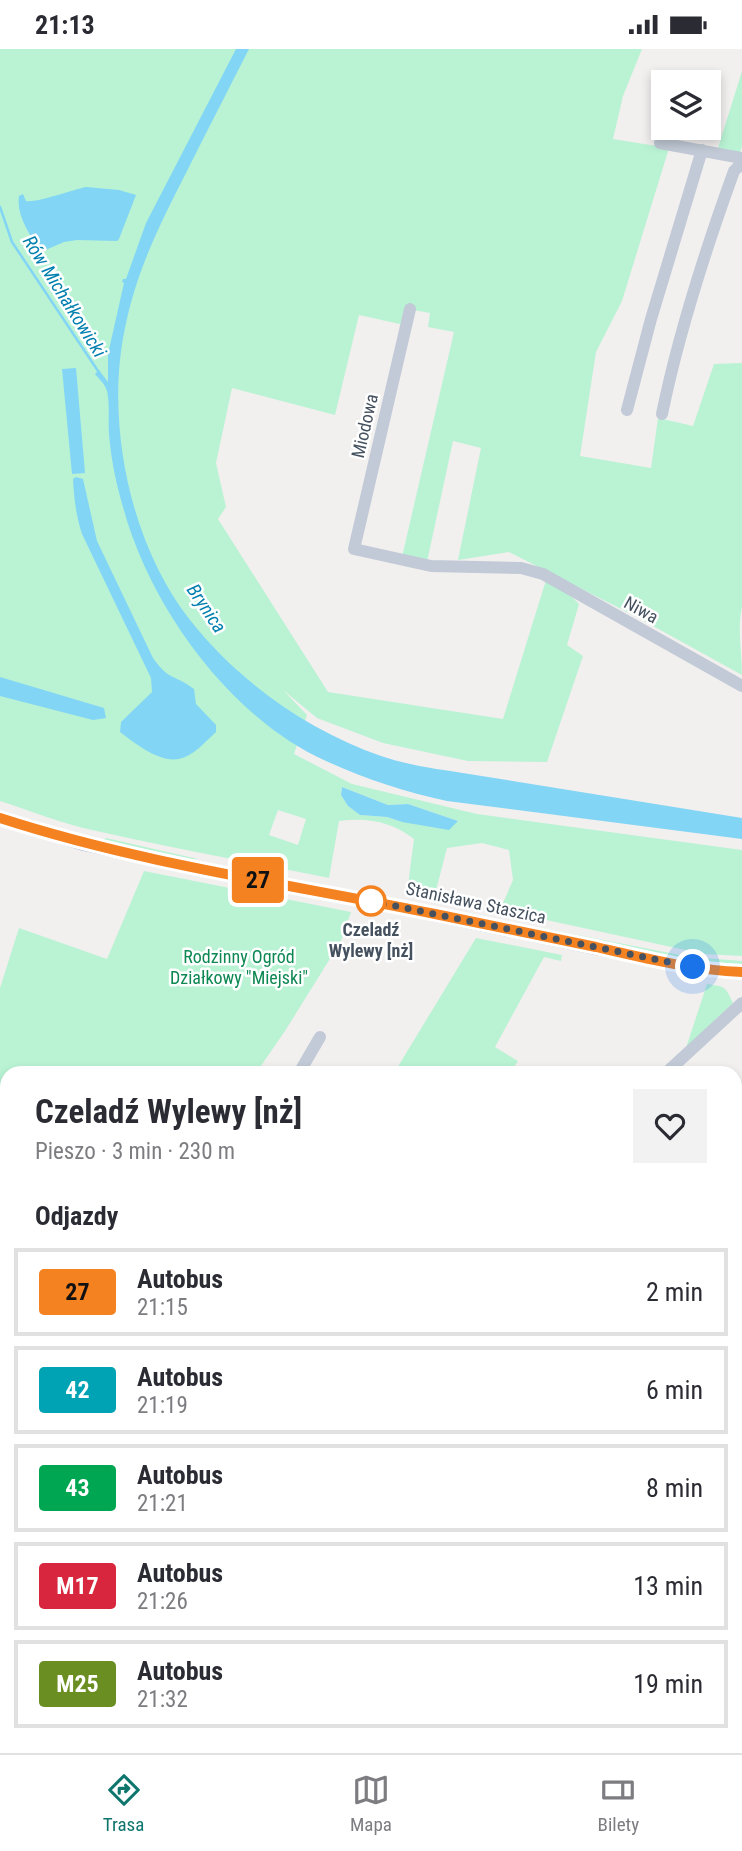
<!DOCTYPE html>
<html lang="pl">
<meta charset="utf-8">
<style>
body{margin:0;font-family:"Roboto Condensed",sans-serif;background:#f2f2f3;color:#2b2b33;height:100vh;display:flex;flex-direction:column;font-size:26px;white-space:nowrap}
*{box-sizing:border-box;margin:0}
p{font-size:23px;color:#7c7c81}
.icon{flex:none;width:38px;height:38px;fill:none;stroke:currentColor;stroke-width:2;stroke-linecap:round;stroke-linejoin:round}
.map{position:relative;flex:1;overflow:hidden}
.sheet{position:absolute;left:0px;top:1017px;width:742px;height:688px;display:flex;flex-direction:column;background:#fff;border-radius:21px 21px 0 0;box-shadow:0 4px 10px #0003}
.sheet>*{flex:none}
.badge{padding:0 14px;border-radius:5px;font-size:24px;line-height:46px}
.tools{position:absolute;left:651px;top:21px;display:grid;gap:14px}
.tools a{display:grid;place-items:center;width:70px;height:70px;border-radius:0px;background:#fff;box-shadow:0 4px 10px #0003;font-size:35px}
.you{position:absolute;width:35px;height:35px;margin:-18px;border:5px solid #fff;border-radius:50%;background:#1a73e8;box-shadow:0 0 0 10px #1a73e833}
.map>.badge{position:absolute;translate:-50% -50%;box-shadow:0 0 0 4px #fff}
h2{padding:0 35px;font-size:26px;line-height:63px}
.round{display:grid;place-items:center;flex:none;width:74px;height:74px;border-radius:0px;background:#f2f2f3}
.head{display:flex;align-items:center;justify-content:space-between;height:119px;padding:0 35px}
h1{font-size:33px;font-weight:700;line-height:52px}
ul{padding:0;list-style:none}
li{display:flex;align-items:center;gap:21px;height:88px;margin:0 14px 10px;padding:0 21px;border:4px solid #e1e1e2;border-radius:0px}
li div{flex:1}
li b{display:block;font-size:26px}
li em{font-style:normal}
li .badge{min-width:77px;font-weight:700;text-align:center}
.status{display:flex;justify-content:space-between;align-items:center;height:49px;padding:0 35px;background:#fff;direction:ltr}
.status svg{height:19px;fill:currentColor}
.menu{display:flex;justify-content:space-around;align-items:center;height:98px;border-top:2px solid #e1e1e2;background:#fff;font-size:19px;color:#7c7c81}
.menu a{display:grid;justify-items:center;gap:4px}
.menu .on{color:#0f766e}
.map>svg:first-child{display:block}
.green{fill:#b9f3d4;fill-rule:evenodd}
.water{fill:#82d5f4}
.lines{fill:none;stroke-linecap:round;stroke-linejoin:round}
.stream{stroke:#82d5f4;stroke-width:2.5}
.minor{stroke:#c1cad6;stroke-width:12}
.major{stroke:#acbcd1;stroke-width:14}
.line-casing{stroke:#fff;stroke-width:16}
.line{stroke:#f58220;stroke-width:10}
.walk{stroke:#45515f;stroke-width:7;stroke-dasharray:0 12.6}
.stop-dot{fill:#fff;stroke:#f58220;stroke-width:3.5}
.labels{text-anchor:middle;stroke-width:5;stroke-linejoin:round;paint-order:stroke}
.street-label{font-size:18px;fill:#45515f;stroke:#fff}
.stop-label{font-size:18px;font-weight:bold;fill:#45515f;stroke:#fff}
.park-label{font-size:18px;fill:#0e8853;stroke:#fff}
.water-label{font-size:19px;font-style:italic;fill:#017faf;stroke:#fff}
</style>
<div class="status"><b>21:13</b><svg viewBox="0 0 49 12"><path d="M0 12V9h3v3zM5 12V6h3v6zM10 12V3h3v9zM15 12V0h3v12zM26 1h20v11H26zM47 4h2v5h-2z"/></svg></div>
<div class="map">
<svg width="742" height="1704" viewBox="0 0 742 1704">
<rect width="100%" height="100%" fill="#f2efef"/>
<path class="green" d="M0,0h642l-19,47 -10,43 56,9 -47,153 -26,51 -16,104 71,12 7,-50 35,8 21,-62 28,-1v244c-5,21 0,46 0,68l-109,-60 -124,-63 -51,8 23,-112 -28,-7 -26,121 -25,-5 52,-225 -26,-5 2,-14 -17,-3 -4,16 -50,-11 -24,100 -103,-27 -16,75 10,44 -8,12 110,173 175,27 43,-139 23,14 10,10 -12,41 16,11 -36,106 -79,-1 -85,-18 -66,-25 -34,-28 24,25 -13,39 58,30 125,30 265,36v106l-38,-2 -204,-44 13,-30 -4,-30 -27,-7 -35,5 -13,50 -27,-5 7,-54c-21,-17 -47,-22 -75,-18l-10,57c-79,-16 -158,-30 -237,-48 -31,-7 -61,-19 -92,-29zM342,738l46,18 20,-1 50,17 -56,1 -15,-5 -27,-2 -12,-9 -7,-11zM278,761l28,9 -8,26 -29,-10z
M742,22v75l-2,7 -22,-5z
M106,789l92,21h-7l-88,-19z
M144,822l207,41 -10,29 -56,90 -29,42h-249v128l-7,-2v-211l19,-60 88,31z
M481,867l209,41 52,4v3c-87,-4 -175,-29 -260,-46z
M476,889l86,17 -1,6 -17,-4 -49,90 23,14 -8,12h-116z
M707,935c19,3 18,2 26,19l-47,45z
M735,1035l7,2v42l-7,-4z
M735,1078l7,3v26l-7,14z
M735,1296l7,4v392l-7,-3z
M234,1698h46l-3,6h-31l-6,-2 -1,2h-8z
M409,1698h27l10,4 2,-4h7l-3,6h-40l-5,-2z
M488,1698l25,2 4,-2 6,2v4h-37z"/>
<path class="water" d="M236,0h13c-21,41 -42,82 -62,122 -27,53 -50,98 -62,157 -20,94 5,216 65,292 49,62 117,110 191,136 29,10 58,13 88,18l273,44v21l-295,-38c-41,-9 -82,-22 -121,-40 -96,-43 -176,-154 -203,-254 -7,-24 -12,-48 -14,-73 -1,-14 1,-30 -2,-43 -2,-7 -8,-12 -12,-17l4,-4 9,12v-28l16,-71 -2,-1 1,-3h3l20,-56z
M86,138l33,3 17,5 -17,44 -2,2 -40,-1 -13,2 -23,10c-11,-17 -25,-36 -22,-56l4,-2 3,7c10,2 46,-11 60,-14z
M76,319l9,105 -13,1 -10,-105z
M76,428l7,2 14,62 56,117c16,23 21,16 41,31l2,15 20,21v7c-9,8 -20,21 -31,25 -21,10 -49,-13 -65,-25l1,-10 31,-30 -1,-14 -69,-144c-6,-18 -8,-36 -9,-55z
M0,628l104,31 2,10 -13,2 -93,-24z
M342,738l46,18 20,-1 50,17 -9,9 -47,-8 -15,-5 -27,-2 -12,-9 -7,-11z"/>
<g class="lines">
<path class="stream" d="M0,158l12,35 88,132"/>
<path class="minor" d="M660,94l82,15
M410,260l-56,240 77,17 90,2 22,6 199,112
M627,361l24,-91 51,-169
M662,365c17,-83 43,-163 72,-243l8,-8
M299,1024l21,-36
M666,1024l76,-70
M735,1248l7,4
M611,1698l16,6"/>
<path class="major" d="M0,769l84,26 59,13 264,52 261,54 51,8 23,1"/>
</g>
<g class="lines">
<g class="line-casing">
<path id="line" d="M0,769c142,46 289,66 435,96 53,11 107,22 161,33 48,11 96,23 146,25"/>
</g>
<use href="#line" class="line"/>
<path class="walk" d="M371,852l322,66"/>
</g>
<circle class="stop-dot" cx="371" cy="852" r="14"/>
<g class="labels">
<g class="street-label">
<text transform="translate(365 377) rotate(-77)" y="6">Miodowa</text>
<text transform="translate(641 561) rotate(29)" y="6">Niwa</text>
<text transform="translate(476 854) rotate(12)" y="6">Stanisława Staszica</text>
</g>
<g class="stop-label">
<text x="371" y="887">Czeladź<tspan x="371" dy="21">Wylewy [nż]</tspan></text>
</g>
<g class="park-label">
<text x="239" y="914">Rodzinny Ogród<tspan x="239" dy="21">Działkowy "Miejski"</tspan></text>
</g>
<g class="water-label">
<text transform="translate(65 247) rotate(58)" y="7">Rów Michałkowicki</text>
<text transform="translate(207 559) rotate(56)" y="7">Brynica</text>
</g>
</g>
</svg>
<div class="tools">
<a><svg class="icon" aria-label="layers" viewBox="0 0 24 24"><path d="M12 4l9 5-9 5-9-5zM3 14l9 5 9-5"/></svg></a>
</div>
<div class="you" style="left:693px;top:918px"></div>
<b class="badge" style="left:258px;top:831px;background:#f58220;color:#111">27</b>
<section class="sheet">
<div class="head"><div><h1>Czeladź Wylewy [nż]</h1><p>Pieszo · 3 min · 230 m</p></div><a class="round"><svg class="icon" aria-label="heart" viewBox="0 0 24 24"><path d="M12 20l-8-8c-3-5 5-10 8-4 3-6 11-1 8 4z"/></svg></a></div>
<h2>Odjazdy</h2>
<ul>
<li><span class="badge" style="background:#f58220;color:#111">27</span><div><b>Autobus</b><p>21:15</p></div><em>2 min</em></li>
<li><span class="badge" style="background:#00a3b4;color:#fff">42</span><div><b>Autobus</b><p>21:19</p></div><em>6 min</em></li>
<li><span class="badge" style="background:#00a651;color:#fff">43</span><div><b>Autobus</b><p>21:21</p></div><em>8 min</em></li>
<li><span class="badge" style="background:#d7263d;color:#fff">M17</span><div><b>Autobus</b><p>21:26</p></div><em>13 min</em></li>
<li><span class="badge" style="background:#6b8e23;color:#fff">M25</span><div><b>Autobus</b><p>21:32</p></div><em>19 min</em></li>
</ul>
</section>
</div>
<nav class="menu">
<a class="on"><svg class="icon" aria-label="directions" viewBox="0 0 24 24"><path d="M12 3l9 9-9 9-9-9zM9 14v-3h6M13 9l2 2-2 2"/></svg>Trasa</a>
<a><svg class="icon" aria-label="map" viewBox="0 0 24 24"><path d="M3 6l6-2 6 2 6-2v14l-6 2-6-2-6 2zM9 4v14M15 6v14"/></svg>Mapa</a>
<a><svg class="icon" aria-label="tickets" viewBox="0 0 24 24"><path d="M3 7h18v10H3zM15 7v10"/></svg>Bilety</a>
</nav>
